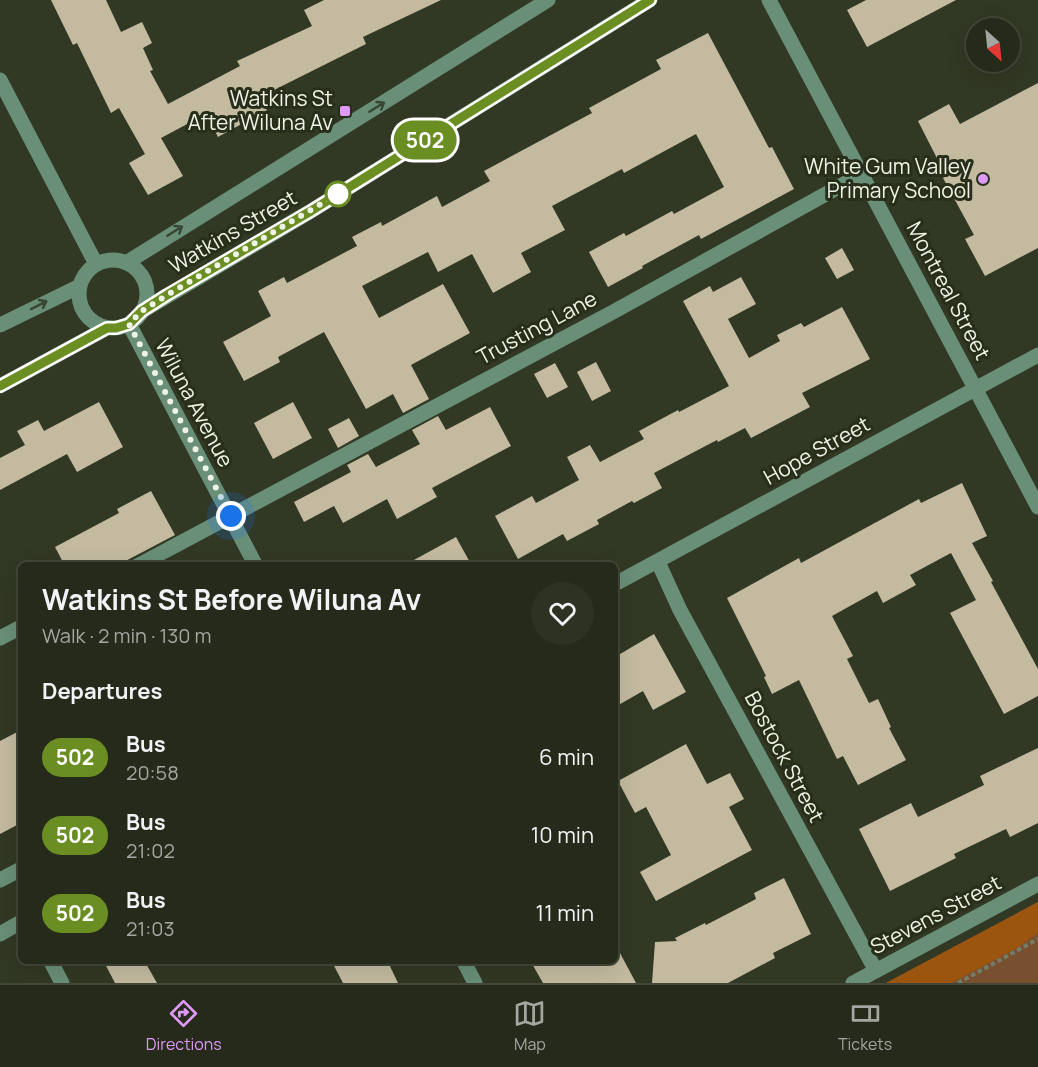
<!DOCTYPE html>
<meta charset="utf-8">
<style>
body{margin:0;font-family:Manrope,sans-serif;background:#2d3223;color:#f1f3f6;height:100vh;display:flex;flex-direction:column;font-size:22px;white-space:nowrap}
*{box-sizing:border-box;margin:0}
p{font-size:20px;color:#a3a7a2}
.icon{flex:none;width:33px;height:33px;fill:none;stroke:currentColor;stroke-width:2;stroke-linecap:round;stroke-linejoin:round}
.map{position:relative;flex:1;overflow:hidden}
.side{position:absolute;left:18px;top:562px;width:600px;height:402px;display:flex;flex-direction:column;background:#252a1a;border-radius:9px;box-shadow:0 6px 24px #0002,0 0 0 2px #424639}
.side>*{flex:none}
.badge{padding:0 12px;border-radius:20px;font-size:21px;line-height:39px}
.needle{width:39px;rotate:153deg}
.buttons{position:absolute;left:966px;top:18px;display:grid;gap:12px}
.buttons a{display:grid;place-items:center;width:54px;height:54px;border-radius:50%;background:#252a1a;box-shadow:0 6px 24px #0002,0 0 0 2px #424639;font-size:30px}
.you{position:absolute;width:30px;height:30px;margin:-15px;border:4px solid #fff;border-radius:50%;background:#1a73e8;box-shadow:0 0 0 9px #1a73e833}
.map>.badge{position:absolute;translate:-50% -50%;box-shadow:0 0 0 3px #fff}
h2{padding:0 24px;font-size:22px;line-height:54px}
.round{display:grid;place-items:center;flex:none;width:63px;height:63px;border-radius:32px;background:#2d3223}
.summary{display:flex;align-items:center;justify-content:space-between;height:102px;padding:0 24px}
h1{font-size:28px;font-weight:700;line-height:45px}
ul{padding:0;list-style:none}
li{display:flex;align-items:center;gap:18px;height:78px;padding:0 24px}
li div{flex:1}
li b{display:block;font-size:22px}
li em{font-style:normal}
li .badge{min-width:66px;font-weight:700;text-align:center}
.tab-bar{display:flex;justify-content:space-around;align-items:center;height:84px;border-top:2px solid #424639;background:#252a1a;font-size:16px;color:#a3a7a2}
.tab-bar a{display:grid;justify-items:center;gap:3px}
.tab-bar .current{color:#dd99f3}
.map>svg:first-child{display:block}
.green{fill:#79502f}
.forest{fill:#9c550e}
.building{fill:#c3baa0}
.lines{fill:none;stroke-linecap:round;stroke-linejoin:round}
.path{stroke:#747b68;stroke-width:4;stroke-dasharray:4.5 3;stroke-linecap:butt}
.minor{stroke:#698f78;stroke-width:15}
.oneway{stroke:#384631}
.line-casing{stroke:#fff;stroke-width:14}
.line{stroke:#6b8e23;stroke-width:9}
.walk{stroke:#eef3e5;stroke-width:6;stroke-dasharray:0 10.8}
.poi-dot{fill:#dd99f3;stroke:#272e19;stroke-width:2}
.stop-dot{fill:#fff;stroke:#6b8e23;stroke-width:3}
.labels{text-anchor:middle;stroke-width:6;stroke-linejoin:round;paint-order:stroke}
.poi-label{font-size:21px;fill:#eef3e5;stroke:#272e19;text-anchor:end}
.street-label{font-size:21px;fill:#eef3e5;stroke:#272e19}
</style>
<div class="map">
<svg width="1038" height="983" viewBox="0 0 1038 983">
<rect width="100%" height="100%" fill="#313823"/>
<path class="green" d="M1038,902v81h-152z"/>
<path class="forest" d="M1038,902v31l-21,15 -66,35h-65z"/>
<path class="building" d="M51,0h55l15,32 21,-10 10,21 -9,5 10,22 -3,1 18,33 72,-38 -3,-5 75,-35 -8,-16 20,-10h117l-78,37 3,7 -106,53 7,13 -49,27 -12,-23 -45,24 22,38 -35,19 -19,-32 16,-9 -26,-46 -8,5 -34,-70 -4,2z
M866,0h90l-89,47 -20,-37z
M708,33l61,115 3,-1 22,42 -93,50 -2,-4 -57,31 1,2 -35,19 -19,-35 35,-19 2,3 46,-25 2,3 50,-27 -28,-53 -72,39 -2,-4 -70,37 13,24 -44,23 10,19 -38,21 -21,-39 -34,18 -10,-20 -66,34 17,32 64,-34 27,49 -59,32 18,34 -26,14 -10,-19 -27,15 -42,-77 -46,25 2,5 -36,19 -21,-39 48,-26 -13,-25 26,-14 3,6 70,-37 -5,-9 29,-15 1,4 55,-30 5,11 48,-26 -6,-10 108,-58 -3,-5 72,-39 -5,-9z
M1038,83v165l-53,28 -20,-37 9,-4 -31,-57 3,-2 -28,-55 31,-17 11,20z
M842,248l12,22 -17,9 -12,-21z
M741,277l15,27 -28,15 21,39 31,-17 -3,-6 24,-12 3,4 38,-20 28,52 -68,34 8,14 -59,31 -6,-10 -27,14 -1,-2 -63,33 8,15 -28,15 -2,-2 -35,19 2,4 -32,17 -4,-7 -45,25 -23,-43 37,-20 4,7 43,-23 -12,-23 23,-12 10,17 44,-23 -5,-8 39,-21 1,2 50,-26 -46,-85 27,-15 3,6z
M596,362l15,29 -19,10 -15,-29z
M555,363l13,24 -21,11 -13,-24z
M99,402l24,45 -46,25 -10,-18 -67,36v-32l25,-13 -8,-14 21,-11 6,11z
M293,402l19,36 -39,21 -19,-36z
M490,407l21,39 -79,42 5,9 -40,22 -10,-20 -44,24 -9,-17 -30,16 -10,-20 57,-30 -4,-7 21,-11 8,13 44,-23 -8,-14 26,-14 8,14z
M349,418l10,18 -21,12 -10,-19z
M962,483l25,53 -15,7 21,38 -2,1 47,87v27l-34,18 -54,-101 26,-13 -25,-47 -41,22 6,10 -33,18 -6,-12 -45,25 21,40 -6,3 22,44 9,-4 13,28 -2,1 17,32 -48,25 -15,-29 -6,3 -38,-79 -27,14 -8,-17 2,-1 -39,-78 72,-40 2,5 118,-64 2,4z
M151,491l24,44 -59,31h-51l-10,-19 64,-34 -2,-4z
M456,537l16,29h-69z
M654,634l32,58 -33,18 -10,-19 -28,16v-50z
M21,730v93l-21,11v-93z
M686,744l21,40 23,-11 14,26 -15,8 23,43 -96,51 -16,-29 31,-17 -25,-48 -11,6 -17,-32z
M1038,748v75l-28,14 -4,-8 -52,25 2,4 -66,33 -31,-62 52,-26 7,14 66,-32 -4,-9z
M784,878l27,56 -38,19 2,5 -47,25h-76l3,-41 22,-1 -2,-3 30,-15 1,2 50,-26 -2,-6z
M620,953l16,30h-93l-12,-21h84v-6z
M104,962h41l12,21h-42z
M332,962h56l10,21h-55z"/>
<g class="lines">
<path class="path" d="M958,983l80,-44"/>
<path class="minor" d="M769,0l269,507
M0,80l96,184
M79 294a34 34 0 1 1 68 0a34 34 0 1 1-68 0Z
M126,263l422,-263
M142,311l169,-100 339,-211
M129,324l127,242
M0,325l80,-39
M0,386l107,-58
M658,562l22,48 196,361
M137,566l476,-254 249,-138
M615,584l423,-229
M0,638l21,-11
M0,880l21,-11
M0,934l21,-12
M51,962l11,21
M464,962l11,21
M853,983l185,-99"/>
</g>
<defs><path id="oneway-shaft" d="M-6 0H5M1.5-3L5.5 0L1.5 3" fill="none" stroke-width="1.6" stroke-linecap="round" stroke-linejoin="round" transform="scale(1.5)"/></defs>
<g class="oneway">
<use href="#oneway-shaft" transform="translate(377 107) rotate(-32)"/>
<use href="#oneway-shaft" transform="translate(175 231) rotate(-32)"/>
<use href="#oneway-shaft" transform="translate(39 305) rotate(-27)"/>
</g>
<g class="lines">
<g class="line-casing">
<path id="line" d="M0,386l107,-58h9l13,-4 13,-13 25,-16 144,-84 339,-211"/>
</g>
<use href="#line" class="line"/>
<path class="walk" d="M231,516l-102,-192 13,-13 25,-16 171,-101"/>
</g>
<g class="poi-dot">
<rect x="339" y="105" width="12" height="12" rx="3"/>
<circle cx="983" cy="179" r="6"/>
</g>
<circle class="stop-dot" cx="338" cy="194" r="12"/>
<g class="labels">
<g class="poi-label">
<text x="333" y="106">Watkins St<tspan x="333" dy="24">After Wiluna Av</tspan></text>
<text x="971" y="174">White Gum Valley<tspan x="971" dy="24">Primary School</tspan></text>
</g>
<g class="street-label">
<text transform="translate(233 232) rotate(-30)" y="7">Watkins Street</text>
<text transform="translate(948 291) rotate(62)" y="7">Montreal Street</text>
<text transform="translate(537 328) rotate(-28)" y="7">Trusting Lane</text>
<text transform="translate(194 403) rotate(62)" y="7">Wiluna Avenue</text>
<text transform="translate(817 451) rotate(-29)" y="7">Hope Street</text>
<text transform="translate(784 757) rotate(62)" y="7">Bostock Street</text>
<text transform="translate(936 915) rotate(-28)" y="7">Stevens Street</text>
</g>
</g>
</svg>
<div class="buttons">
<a><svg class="needle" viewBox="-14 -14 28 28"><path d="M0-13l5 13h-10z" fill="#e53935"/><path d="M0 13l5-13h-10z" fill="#a3a7a2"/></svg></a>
</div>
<div class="you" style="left:231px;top:516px"></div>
<b class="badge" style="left:425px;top:140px;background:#6b8e23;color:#fff">502</b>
<section class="side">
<div class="summary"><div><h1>Watkins St Before Wiluna Av</h1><p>Walk · 2 min · 130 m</p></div><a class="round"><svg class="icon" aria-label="heart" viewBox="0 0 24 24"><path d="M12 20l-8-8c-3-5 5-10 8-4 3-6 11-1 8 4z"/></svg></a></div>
<h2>Departures</h2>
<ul>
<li><span class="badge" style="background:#6b8e23;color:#fff">502</span><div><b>Bus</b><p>20:58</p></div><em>6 min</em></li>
<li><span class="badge" style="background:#6b8e23;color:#fff">502</span><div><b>Bus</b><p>21:02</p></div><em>10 min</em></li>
<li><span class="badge" style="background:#6b8e23;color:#fff">502</span><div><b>Bus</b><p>21:03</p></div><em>11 min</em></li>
</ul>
</section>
</div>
<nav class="tab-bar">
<a class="current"><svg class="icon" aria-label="directions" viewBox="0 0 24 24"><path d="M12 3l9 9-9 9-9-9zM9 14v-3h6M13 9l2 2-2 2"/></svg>Directions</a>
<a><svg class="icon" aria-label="map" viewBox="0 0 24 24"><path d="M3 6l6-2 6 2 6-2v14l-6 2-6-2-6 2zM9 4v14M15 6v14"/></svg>Map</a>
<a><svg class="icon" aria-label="tickets" viewBox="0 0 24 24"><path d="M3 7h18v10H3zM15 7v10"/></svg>Tickets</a>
</nav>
